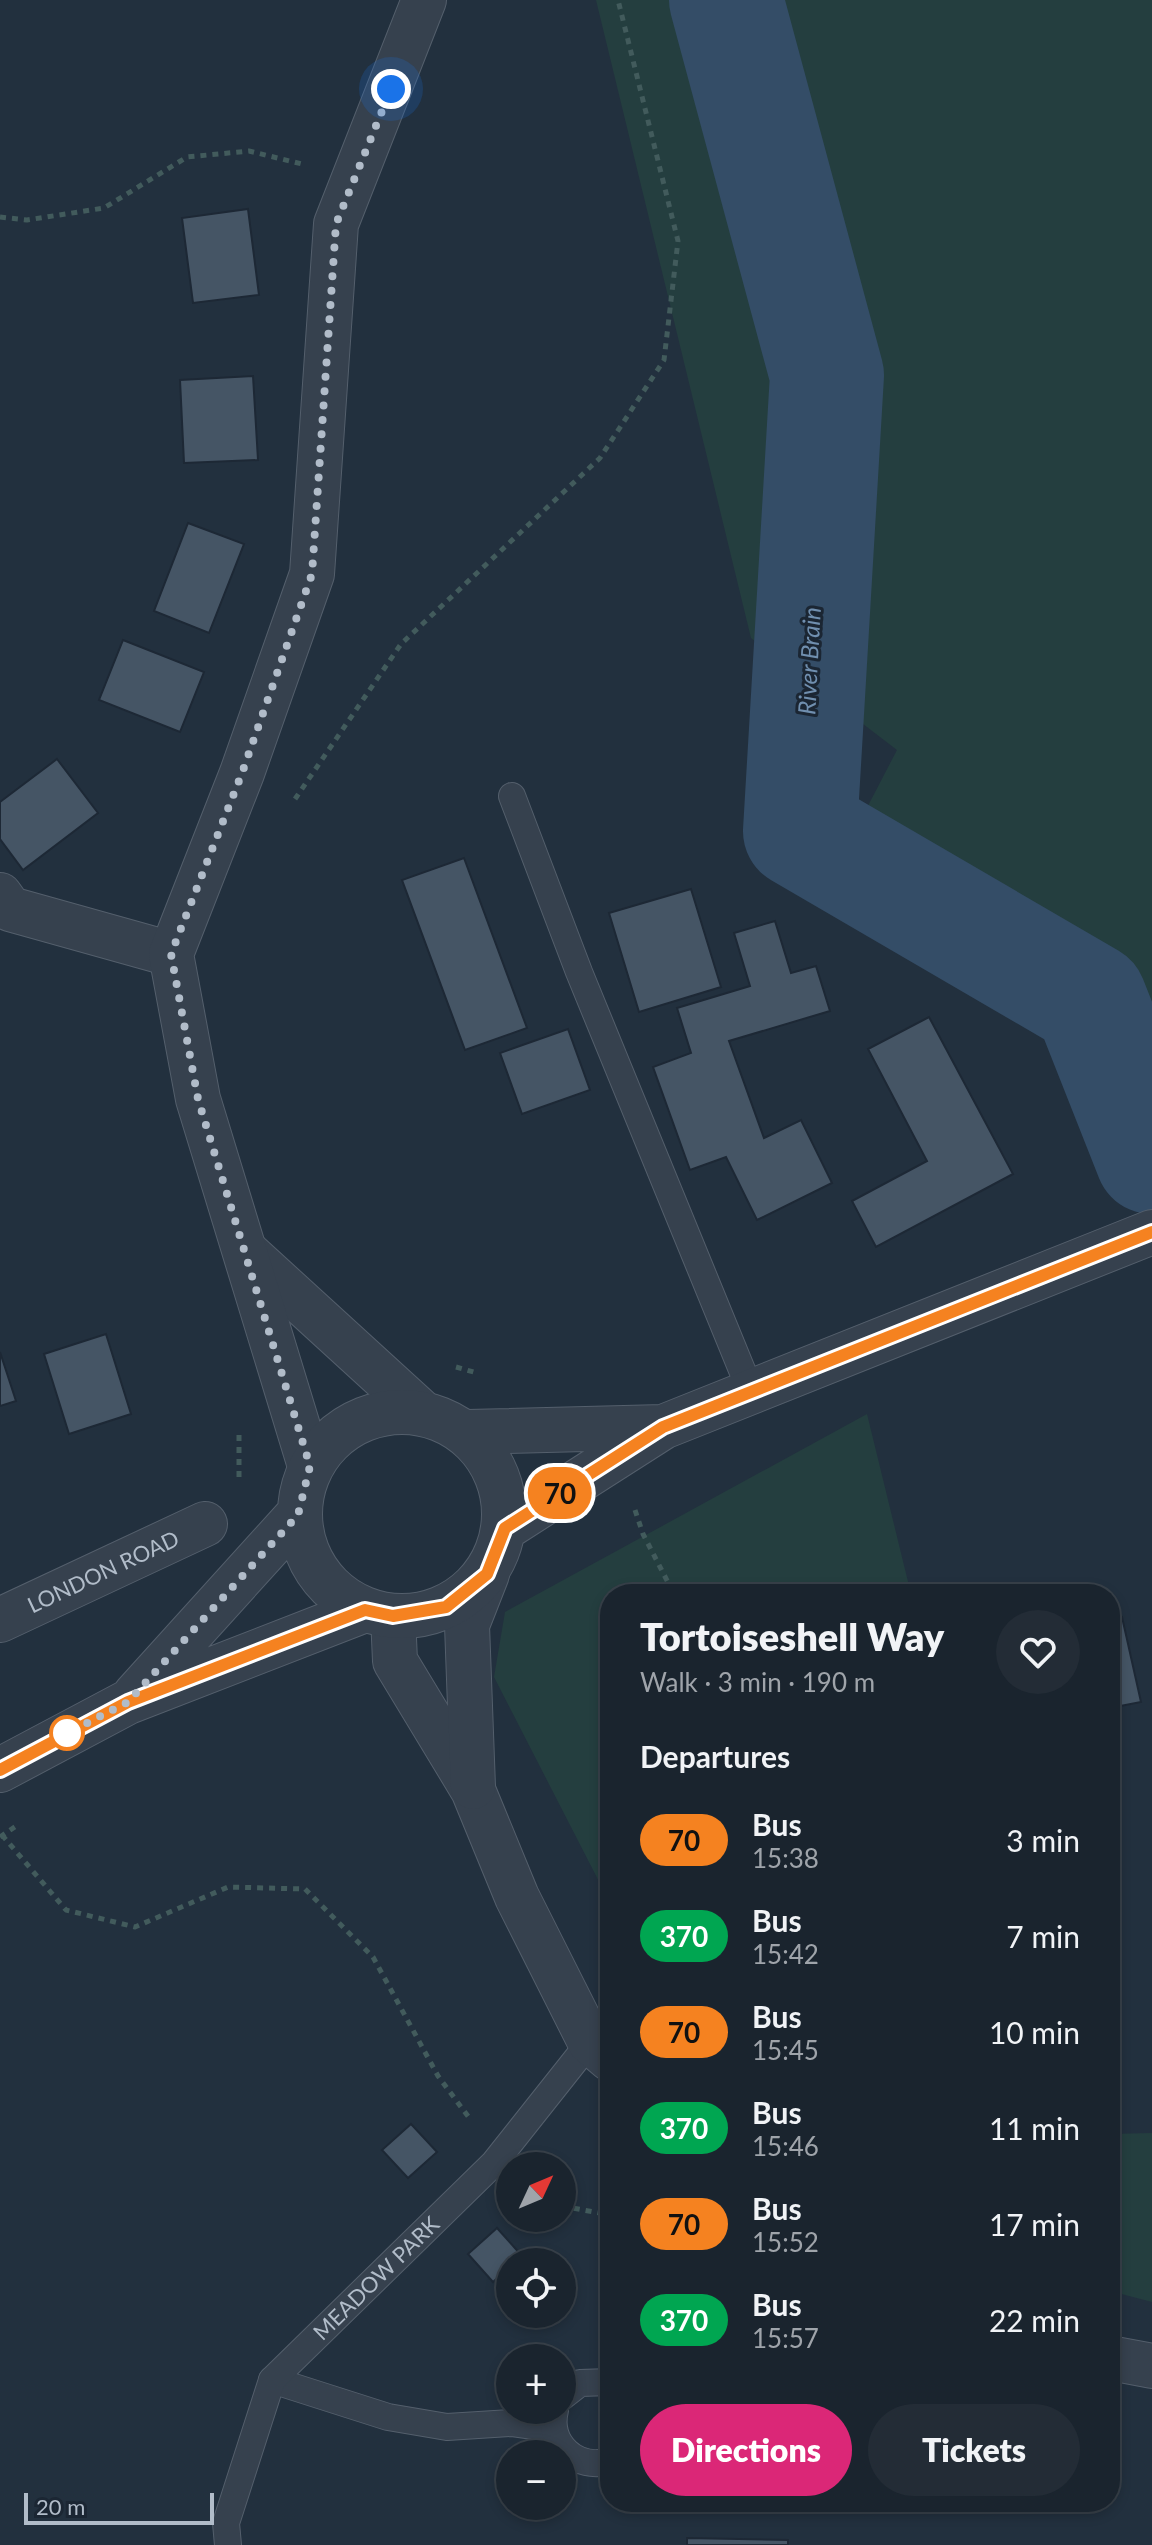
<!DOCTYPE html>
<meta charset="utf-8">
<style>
body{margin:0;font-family:Lato,sans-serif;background:#232c36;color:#f1f3f6;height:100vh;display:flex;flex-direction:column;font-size:30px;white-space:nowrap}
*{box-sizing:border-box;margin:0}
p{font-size:26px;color:#9fa4aa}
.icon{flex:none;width:44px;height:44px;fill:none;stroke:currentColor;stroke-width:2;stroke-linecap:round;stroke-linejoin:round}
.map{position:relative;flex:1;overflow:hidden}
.drawer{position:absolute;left:600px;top:1584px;width:520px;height:928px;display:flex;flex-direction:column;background:#1a242e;border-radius:32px;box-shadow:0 4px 12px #0003,0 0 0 2px #38414a}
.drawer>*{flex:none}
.badge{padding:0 16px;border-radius:26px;font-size:28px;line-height:52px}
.needle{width:52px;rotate:46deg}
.fabs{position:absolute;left:496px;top:2152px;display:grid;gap:16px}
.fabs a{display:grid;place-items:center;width:80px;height:80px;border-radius:50%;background:#1a242e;box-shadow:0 4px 12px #0003,0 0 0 2px #38414a;font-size:40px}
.scale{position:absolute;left:24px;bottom:20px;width:190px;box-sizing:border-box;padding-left:8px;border:4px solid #b1bcc9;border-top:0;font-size:22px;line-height:28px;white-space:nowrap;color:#b1bcc9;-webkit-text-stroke:6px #1b2633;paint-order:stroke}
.you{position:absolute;width:40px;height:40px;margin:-20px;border:6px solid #fff;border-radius:50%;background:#1a73e8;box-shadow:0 0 0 12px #1a73e833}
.map>.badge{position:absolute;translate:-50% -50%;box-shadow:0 0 0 4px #fff}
h2{padding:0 40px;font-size:30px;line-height:72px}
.round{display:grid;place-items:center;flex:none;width:84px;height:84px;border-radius:42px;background:#232c36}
.head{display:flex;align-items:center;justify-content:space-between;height:136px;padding:0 40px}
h1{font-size:38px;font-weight:800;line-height:60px}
.primary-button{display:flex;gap:16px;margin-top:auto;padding:16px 40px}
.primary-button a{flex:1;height:92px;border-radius:48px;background:#db2777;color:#fff;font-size:32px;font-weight:800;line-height:92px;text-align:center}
.primary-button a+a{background:#232c36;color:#f1f3f6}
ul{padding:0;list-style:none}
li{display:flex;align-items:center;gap:24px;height:96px;padding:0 40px}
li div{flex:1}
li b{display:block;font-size:30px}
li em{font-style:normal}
li .badge{min-width:88px;font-weight:700;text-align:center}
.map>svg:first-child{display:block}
.green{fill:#243e3f}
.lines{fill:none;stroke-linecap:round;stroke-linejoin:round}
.river{stroke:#344d67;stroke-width:114}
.building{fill:#455565;stroke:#1d2835;stroke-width:2}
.service-casing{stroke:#545f6c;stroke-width:28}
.minor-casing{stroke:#545f6c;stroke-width:46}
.tertiary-casing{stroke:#545f6c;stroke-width:46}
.path{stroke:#425b5c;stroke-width:5;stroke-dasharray:6 6;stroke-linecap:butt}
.service{stroke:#36414e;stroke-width:26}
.minor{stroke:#36414e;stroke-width:44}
.tertiary{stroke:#36414e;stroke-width:44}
.line-casing{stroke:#fff;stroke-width:18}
.line{stroke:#f58220;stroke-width:12}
.walk{stroke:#b1bcc9;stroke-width:8;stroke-dasharray:0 14.4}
.stop-dot{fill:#fff;stroke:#f58220;stroke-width:4}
.labels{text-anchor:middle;stroke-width:6;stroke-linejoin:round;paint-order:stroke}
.street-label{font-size:22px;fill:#b1bcc9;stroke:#1b2633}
.water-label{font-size:24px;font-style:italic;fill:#708faf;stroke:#1b2633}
</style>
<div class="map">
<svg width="1152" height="2545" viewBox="0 0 1152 2545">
<rect width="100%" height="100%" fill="#22303e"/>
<path class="green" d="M596,0h556v1022l-47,-55 -247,-142 39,-75 -146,-112z
M867,1414l44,180h-301v309l-116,-226 11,-65z
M1152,2133v169l-42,-11v-157z"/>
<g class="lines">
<path class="river" d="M726,0l101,375 -27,456 290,169 62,157"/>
</g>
<path class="building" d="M248,209l11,86 -66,8 -11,-85z
M253,376l5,84 -74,3 -4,-83z
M188,523l56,21 -35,89 -55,-22z
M123,640l81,32 -24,60 -81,-32z
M57,759l41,54 -75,57 -23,-31v-37z
M464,858l63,170 -62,22 -63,-170z
M691,889l30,98 -82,25 -30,-99z
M775,921l16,52 25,-7 14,45 -101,30 35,97 37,-18 31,63 -75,37 -31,-63 -36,13 -37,-103 38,-14 -14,-45 73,-22 -16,-53z
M929,1017l84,157 -137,73 -24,-46 75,-40 -59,-112z
M568,1029l22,61 -68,24 -22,-61z
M106,1334l25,80 -62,20 -25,-80z
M0,1352l16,49 -16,5z
M1122,1617l19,85 -31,6v-88z
M411,2124l26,28 -29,26 -26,-28z
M497,2228l25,28 -12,6v5l-17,15 -25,-28z
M687,2538l101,2v5h-101z"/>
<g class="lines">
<g class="service-casing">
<g id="service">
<path d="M512,796l67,176 172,420"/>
<path d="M272,2380l116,37 59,10 64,-4 42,6"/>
<path d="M562,2397l18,-14 30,-1"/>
<path d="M555,2410c-8,34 22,61 55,51"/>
<path id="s1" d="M228,2545l-2,-22 46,-143 222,-217 96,-121"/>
</g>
</g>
<g class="minor-casing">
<g id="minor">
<path d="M0,895l10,14 161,45"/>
<path d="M245,1251l174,159"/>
<path d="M310,1466l-112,-367 -27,-145 71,-181 70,-199 24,-350 88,-224"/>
<path d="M393,1616l2,45 78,129 44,107 73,145 20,17"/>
<path id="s2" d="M0,1620l205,-96"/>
<path d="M473,1787l-6,-162 20,-51"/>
<path d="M1110,2358l42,8"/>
</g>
</g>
<g class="tertiary-casing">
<path id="tertiary" d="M300 1514a102 102 0 1 1 204 0a102 102 0 1 1-204 0Z
M468,1432l195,-5
M505,1528l158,-101 489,-195
M135,1695l163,-180
M0,1770l128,-68 237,-92"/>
</g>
<path class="path" d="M0,217l27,3 77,-12 83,-51 62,-6 53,13
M295,799l106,-155 199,-186 64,-98 14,-119 -60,-241
M456,1367l21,6
M239,1435v45
M635,1510l8,24 31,60
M2,1835l64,75 69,17 93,-40 77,2 68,68 65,119 32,43
M0,1837l19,-13
M562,2206l48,9"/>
<use href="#service" class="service"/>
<use href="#minor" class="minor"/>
<use href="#tertiary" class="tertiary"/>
</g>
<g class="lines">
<g class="line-casing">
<path id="line" d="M0,1770l128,-68 237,-92 28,6 53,-9 41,-33 18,-46 158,-101 489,-195"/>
</g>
<use href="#line" class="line"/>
<path class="walk" d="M67,1733l-9,5 70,-36 170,-187 12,-49 -112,-367 -27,-145 71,-181 70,-199 24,-350 55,-135"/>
</g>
<circle class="stop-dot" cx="67" cy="1733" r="16"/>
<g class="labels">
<g class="street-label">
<text dy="8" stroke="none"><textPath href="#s2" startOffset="114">LONDON ROAD</textPath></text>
<text dy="8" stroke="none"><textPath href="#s1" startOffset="318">MEADOW PARK</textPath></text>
</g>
<g class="water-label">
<text transform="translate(810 661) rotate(-87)" y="8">River Brain</text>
</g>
</g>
</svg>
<div class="fabs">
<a><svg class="needle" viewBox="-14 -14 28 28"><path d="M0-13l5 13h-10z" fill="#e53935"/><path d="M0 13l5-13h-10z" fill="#9fa4aa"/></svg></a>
<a><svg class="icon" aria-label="locate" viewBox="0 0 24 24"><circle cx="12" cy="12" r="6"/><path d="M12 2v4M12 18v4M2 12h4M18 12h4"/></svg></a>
<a>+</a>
<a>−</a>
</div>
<div class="scale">20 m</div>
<div class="you" style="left:391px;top:89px"></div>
<b class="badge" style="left:560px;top:1493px;background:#f58220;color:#111">70</b>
<section class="drawer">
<div class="head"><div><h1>Tortoiseshell Way</h1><p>Walk · 3 min · 190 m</p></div><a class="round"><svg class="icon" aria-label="heart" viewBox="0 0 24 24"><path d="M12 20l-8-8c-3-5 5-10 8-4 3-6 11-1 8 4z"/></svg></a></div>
<h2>Departures</h2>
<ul>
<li><span class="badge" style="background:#f58220;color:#111">70</span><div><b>Bus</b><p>15:38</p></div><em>3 min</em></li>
<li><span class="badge" style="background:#00a651;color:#fff">370</span><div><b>Bus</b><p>15:42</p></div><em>7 min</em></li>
<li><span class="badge" style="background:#f58220;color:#111">70</span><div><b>Bus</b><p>15:45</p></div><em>10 min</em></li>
<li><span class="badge" style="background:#00a651;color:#fff">370</span><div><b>Bus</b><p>15:46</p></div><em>11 min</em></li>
<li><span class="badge" style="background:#f58220;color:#111">70</span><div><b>Bus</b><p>15:52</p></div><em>17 min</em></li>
<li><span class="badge" style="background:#00a651;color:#fff">370</span><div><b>Bus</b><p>15:57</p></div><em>22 min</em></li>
</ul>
<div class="primary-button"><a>Directions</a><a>Tickets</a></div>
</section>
</div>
